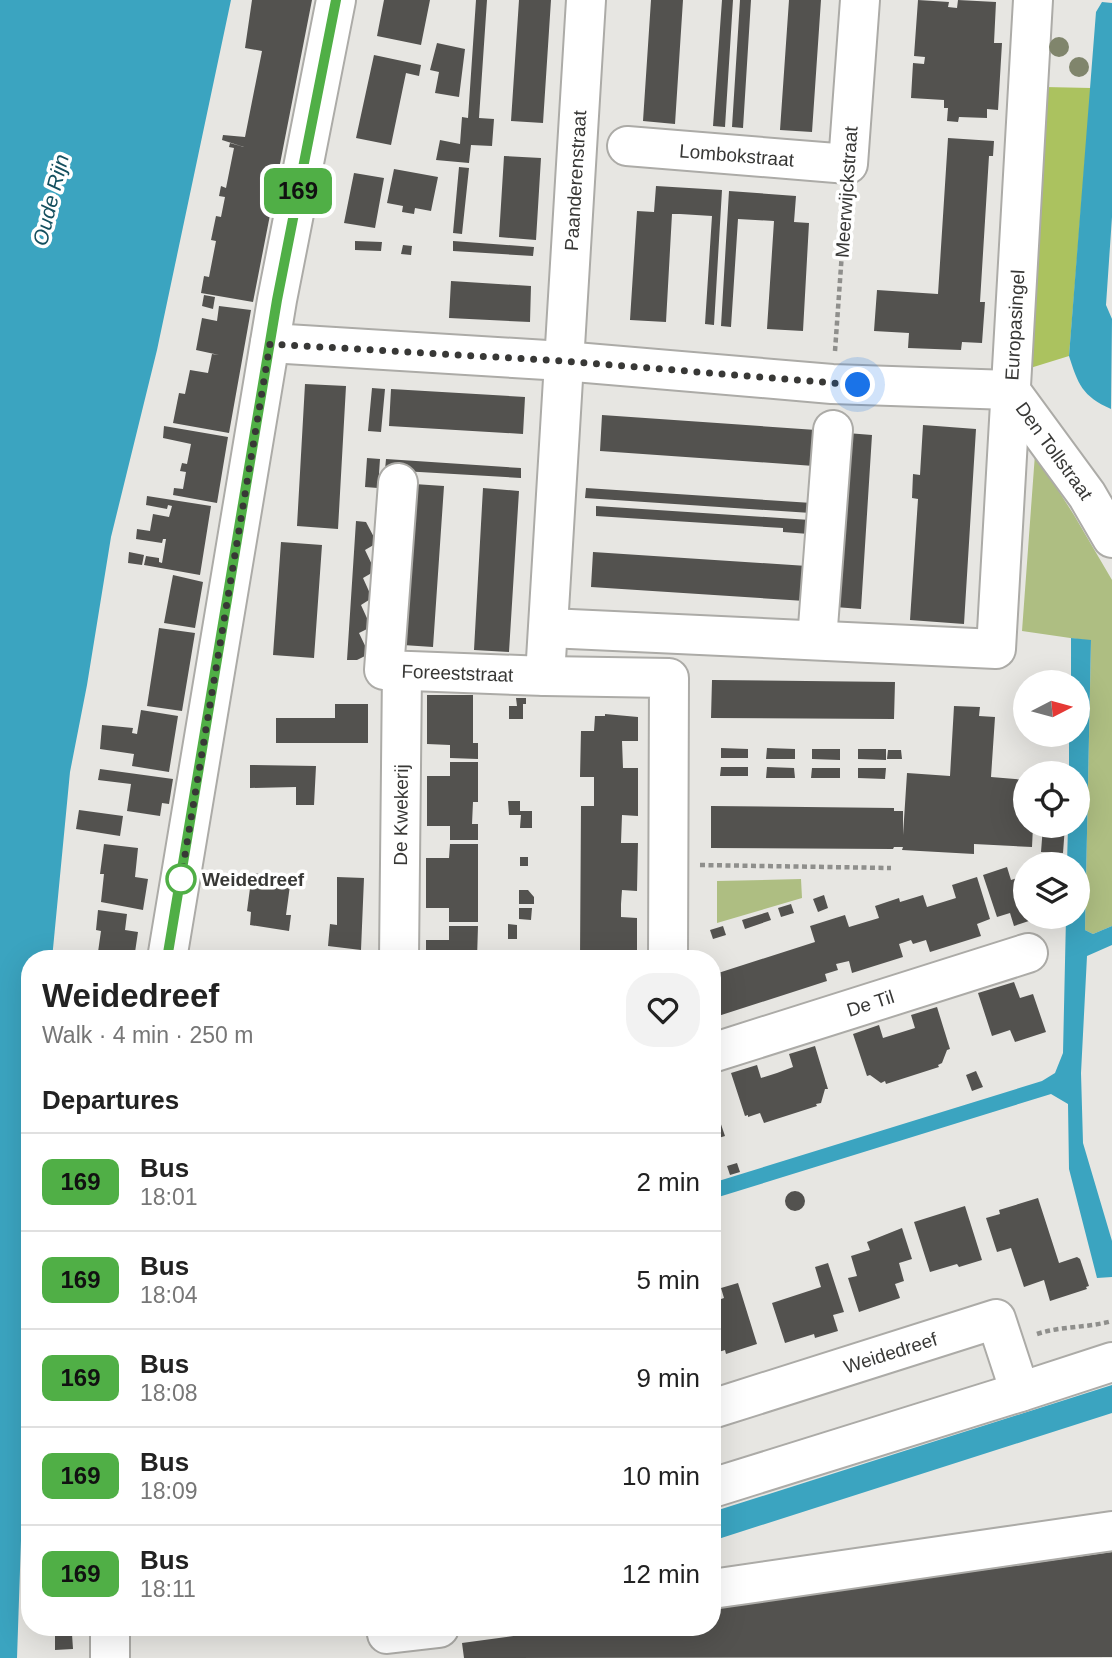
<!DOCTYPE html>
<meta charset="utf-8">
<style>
body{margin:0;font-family:Helvetica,sans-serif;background:#f2f2f2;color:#222;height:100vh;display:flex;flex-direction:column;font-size:26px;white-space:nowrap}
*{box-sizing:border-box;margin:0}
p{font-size:23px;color:#767676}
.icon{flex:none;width:38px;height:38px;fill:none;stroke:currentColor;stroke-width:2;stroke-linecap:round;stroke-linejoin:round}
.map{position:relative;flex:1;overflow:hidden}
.side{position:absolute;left:21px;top:950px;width:700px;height:686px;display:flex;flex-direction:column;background:#fff;border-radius:28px;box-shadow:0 7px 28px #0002}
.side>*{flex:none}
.badge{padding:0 14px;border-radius:10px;font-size:24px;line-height:46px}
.needle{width:46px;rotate:84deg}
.buttons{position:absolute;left:1013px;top:670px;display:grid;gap:14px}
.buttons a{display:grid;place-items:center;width:77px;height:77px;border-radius:50%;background:#fff;box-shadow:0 7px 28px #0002;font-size:35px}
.you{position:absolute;width:35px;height:35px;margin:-18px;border:5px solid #fff;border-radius:50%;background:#1a73e8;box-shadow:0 0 0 10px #1a73e833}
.map>.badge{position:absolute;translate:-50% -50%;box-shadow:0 0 0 4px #fff}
h2{padding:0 21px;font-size:26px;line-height:63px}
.round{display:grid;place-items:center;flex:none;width:74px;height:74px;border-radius:28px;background:#f2f2f2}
.head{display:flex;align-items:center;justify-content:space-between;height:119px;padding:0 21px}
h1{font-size:33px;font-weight:800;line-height:52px}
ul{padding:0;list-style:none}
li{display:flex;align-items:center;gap:21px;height:98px;padding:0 21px;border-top:2px solid #e0e0e0}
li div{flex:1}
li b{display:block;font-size:26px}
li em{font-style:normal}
li .badge{min-width:77px;font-weight:700;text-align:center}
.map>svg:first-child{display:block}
.green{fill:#aebe82}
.forest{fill:#abc25f}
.water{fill:#3ba4c0}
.building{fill:#53524f}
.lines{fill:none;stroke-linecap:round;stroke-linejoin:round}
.minor-casing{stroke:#acaba7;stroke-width:42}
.path{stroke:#8f8f8c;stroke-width:4.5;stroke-dasharray:5 3.5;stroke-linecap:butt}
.minor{stroke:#fff;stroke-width:38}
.tree{fill:#80856c}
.line-casing{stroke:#fff;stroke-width:16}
.line{stroke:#50af46;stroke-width:10}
.walk{stroke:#383836;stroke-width:7;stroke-dasharray:0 12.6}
.stop-dot{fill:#fff;stroke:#50af46;stroke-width:3.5}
.labels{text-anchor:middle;stroke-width:7;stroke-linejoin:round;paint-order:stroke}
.street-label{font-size:19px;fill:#383836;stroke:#fff}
.stop-label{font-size:19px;font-weight:bold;fill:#383836;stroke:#fff;text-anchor:start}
.water-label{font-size:21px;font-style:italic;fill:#144f5e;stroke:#fff}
</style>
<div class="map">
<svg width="1112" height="1658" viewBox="0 0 1112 1658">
<rect width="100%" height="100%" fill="#e7e6e2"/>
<path class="green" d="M1035,454l39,61 38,65v346l-19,8 -8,-4 6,-289 -69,-10z
M801,879l1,19 -85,25v-42z"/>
<path class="forest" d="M1045,87l46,1 -22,268 -42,13z"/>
<path class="water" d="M0,0h231l-74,350 -46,187 -24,148 -17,87 -18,187h-22v317l-13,382h-17z
M1102,2l10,1v214l-6,88 6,14 -1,90c-29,-13 -33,-25 -42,-53l27,-344z
M1071,638l20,2 -6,290 8,4 19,-8v19l-25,11 -6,117 2,70 29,98v36l-15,1 -28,-109 -1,-65 -17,-10 -339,105v-16l330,-102 13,-8 8,-20 3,-136h12v-53h-11l1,-38h10v-52l-9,-1v-38h9v-53h-7z
M1112,1385v28l-400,128v-29z"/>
<path class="building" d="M252,0h60l-59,302 -52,-9 3,-17 5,1 7,-36 -5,-1 5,-24 5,1 4,-20 -6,-1 2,-10 5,2 8,-40 -5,-1 1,-4 14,4 -22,-7 1,-5 22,2 17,-86 -17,-3z
M384,0h46l-9,45 -44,-9z
M476,0h11l-8,118 15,1 -2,27 -21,-1 -2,18 -33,-3 4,-20 20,4 2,-27 6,1z
M519,0h32l-8,123 -32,-2z
M651,0h32l-8,124 -32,-3z
M722,0h11l-8,127 -12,-1z
M740,0h11l-8,128 -11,-1z
M789,0h32l-9,132 -32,-2z
M918,0l31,2 -1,5 9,1 1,-8 38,2 -2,41h8l-4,67 -11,-1v9l-28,-1 -1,5 -11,-1 1,-13h-4v-8l-33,-2 2,-35 11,1 1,-7 -11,-1z
M437,43l28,6 -6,48 -24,-4 4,-21 -9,-2z
M374,55l47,10 -2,11 -13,-3 -15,72 -35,-7z
M948,138l46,3 -1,15h-4l-9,146h5l-3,41 -20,-1 -1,8 -53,-2 1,-15 -35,-2 3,-41 61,4z
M504,156l37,2 -5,82 -37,-3z
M459,167l10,1 -7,66 -9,-1z
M394,169l44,8 -7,34 -16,-3 -1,6 -12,-2 1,-6 -16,-3z
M354,173l30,5 -9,50 -31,-5z
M656,186l66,4 -8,135 -9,-1 7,-108 -32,-2h-8l-6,108 -36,-2 7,-109 17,1z
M729,191l67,5 -2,26 15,1 -6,108 -36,-2 7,-108 -36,-2 -7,108 -10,-1z
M355,241l27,1 -1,9 -26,-1z
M453,241l81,6 -1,9 -80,-5z
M403,245l9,1 -1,9 -10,-1z
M451,281l80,5 -1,36 -81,-4z
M204,295l11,2 -2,12 -11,-3z
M219,306l32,4 -22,123 -56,-10 6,-30 6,1 5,-24 18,3 4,-19 7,1 -23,-5 6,-32 15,3z
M305,384l41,2 -8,143 -41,-3z
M372,388l13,1 -4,43 -13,-1z
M391,389l134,8 -2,37 -134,-8z
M602,415l214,15 -2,36 -214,-15z
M923,425l53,4 -12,195 -54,-4 8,-121 -6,-1 1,-24 7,1z
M164,426l64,11 -11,66 -44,-8 1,-7 9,1 3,-17 -6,-1 2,-8 5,1 4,-20 -28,-6z
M847,433l25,2 -11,174 -26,-2z
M367,458l13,1 -2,29 -13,-1z
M386,459l135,9v10l-136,-8z
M414,484l30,2 -11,161 -30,-2z
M483,488l36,3 -10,161 -35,-2z
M586,488l226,15 -1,10 -226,-15z
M147,496l64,10 -11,69 -56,-10 2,-9 13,2v4l3,1 4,-24h-3l-1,4 -26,-4 1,-10 13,2 3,-17 16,3 3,-11 -4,-1 -1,4 -21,-4z
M596,506l214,14 -1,14 -26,-2v-4l-187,-12z
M356,521l10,1 11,21 -12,7 10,21 -12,7 9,20 -11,7 10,22 -12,6 10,21 -12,6h-10z
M281,542l41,3 -8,113 -41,-3z
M129,552l15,3 -2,10 -14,-2z
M593,552l214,14 -2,35 -214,-14z
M173,575l30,7 -8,46 -31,-5z
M159,628l36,5 -13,78 -35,-5z
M712,680l183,2 -1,37 -183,-1z
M427,695h46v48h5v16l-28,-1v-13l-23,-1z
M516,698h10v6h-3v15h-14v-13h8z
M335,704h33v39h-92v-25h59z
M954,706l26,1 -1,9 16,1 -4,60 35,3v46h7l-1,21 -58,-3v10l-72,-4 1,-3h-9l-1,2 -182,-1v-42l183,2v3h9v24l4,-62 43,3z
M141,710l37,6 -9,56 -37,-6 2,-12 -34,-5 2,-24 31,3 -1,5 5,1z
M605,714l33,3v24h-16l1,27h15v48l-16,-1 -1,28h17l-1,48 -15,-1 -1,14v13l16,1v41h-57l1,-153h13v-29h-14l1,-46h13l1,-15h10z
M721,748l27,1v9h-27z
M767,748l28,1v10h-29z
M812,749h28v11l-28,-1z
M858,749h28v11l-28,-1z
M888,750h13l1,9h-15z
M450,762h28v40h-5l-1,22h6v16h-28v-14h-23v-50h23z
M250,765l66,1 -2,39h-18v-18l-46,1z
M721,767h27v9h-28z
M767,767l27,1 1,10h-29z
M812,768h28v10h-29z
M858,768h28l-1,11 -27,-1z
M100,769l73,10 -4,25 -7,-1 -2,13 -33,-5 4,-27 -33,-4z
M508,801h12v10h12v17h-12l1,-13h-12z
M79,810l44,6 -3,20 -44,-7z
M1043,826h22l-2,27 -22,-1z
M104,844l34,4 -3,29 13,2 -5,31 -42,-8 3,-28h-4z
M450,844h28v78h-29v-14h-23v-50h23z
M520,857h8v9h-8z
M1007,867l4,13 15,-5v42l12,1 -24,8 -4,-13 -13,4 -14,-42z
M252,873l39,5 -5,37h5l-2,16 -39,-6 1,-13 -4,-1z
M337,877l27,1 -3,72 -33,-4 2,-22 7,1z
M977,877l13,42 -13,5 4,12 -51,16 -4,-12 -13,4 -2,-4 -12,4 4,13 -51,16 -3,-12 -13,3 2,6 -13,4 2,7 -115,37v-43l103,-33 -5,-16 35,-11 4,12 30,-9 -4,-12 24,-8 1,4 23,-7 4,12 29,-9 -4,-13z
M519,890h9l6,7v7h-15z
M824,895l4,13 -10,4 -5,-13z
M791,904l3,9 -13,4 -3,-9z
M519,908h13l-1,12 -12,-1z
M98,910l29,4 -2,16 13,2 -4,27h-37l4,-28 -5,-1z
M768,912l3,8 -26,9 -3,-9z
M508,924l9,1v14h-9z
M449,926h29l-1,33h-51v-19h23z
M723,926l3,9 -13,4 -3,-9z
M321,950l24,3v6h-25z
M1014,982l6,16 13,-4 13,38 -31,10 -5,-12 -18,6 -14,-43z
M937,1007l13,42 -3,1 -5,13 -4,2 1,2 -53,17 -1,-3 -4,2 -11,-8 -3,1 -14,-42 26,-9 4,13 32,-10 -4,-13z
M815,1046l13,43h-3l-4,14 -5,1 1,2 -53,17 -4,-10 -12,4v-2l-3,1 -14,-43 26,-8 4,13 16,-5 16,-6 -4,-13z
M976,1071l7,16 -11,4 -6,-16z
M712,1098l13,38 -13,4z
M737,1163l3,9 -10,3 -3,-9z
M785 1201a10 10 0 1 1 20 0a10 10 0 1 1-20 0Z
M1038,1198l21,65 18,-6 3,2 9,27 -3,1 1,2 -37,12 -6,-21 -20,7 -13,-39 -14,4 -11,-34 14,-4 -1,-4z
M965,1206l17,54 -23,7 -2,-3 -27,8 -16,-50z
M902,1228l10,31 -13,4 5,18 -9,3 5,14 -41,14 -11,-34 9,-2 -6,-20 19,-6 -3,-8z
M828,1263l16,49 -11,3 5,16 -23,7 -1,-4 -29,9 -13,-40 49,-16 -6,-20z
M738,1283l19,61 -31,10 -1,-4 -13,4v-52l12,-4 -3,-10z
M26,1510h4v23h-4z
M1112,1552v105l-648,1 -2,-15 110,-15h140v-20z
M55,1634h17l1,15 -18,1z"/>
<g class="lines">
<g class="minor-casing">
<g id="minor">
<path id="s1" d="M627,146l221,18 12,-164"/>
<path id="s2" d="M270,343l293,18 269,23 178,6 77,105 25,43"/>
<path id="s3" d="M398,483l-14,187 161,6 41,-676"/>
<path id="s4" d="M549,628l447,21 37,-649"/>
<path d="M817,640l16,-210"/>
<path d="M545,676l124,2 -1,281"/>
<path d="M167,959l110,-659 59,-300"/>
<path id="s5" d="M399,959l3,-288"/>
<path id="s6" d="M712,1053l316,-100"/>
<path id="s7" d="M712,1409l284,-90 24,73"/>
<path d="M712,1488l308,-96 92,-30"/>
<path d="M712,1589l400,-58"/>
<path d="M386,1628l1,6 52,-6"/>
<path d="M110,1658v-30"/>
</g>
</g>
<path class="path" d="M835,351l11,-155
M700,865l191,3
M1037,1334c24,-8 50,-6 75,-13"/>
<use href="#minor" class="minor"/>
</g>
<g class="tree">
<circle cx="1059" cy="47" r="10"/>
<circle cx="1079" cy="67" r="10"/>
</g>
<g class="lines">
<g class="line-casing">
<path id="line" d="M167,959l110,-659 59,-300"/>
</g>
<use href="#line" class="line"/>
<path class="walk" d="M181,879l89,-535 293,17 295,24"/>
</g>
<circle class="stop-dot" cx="181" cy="879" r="14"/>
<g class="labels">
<g class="street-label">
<text dy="7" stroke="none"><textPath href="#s1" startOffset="110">Lombokstraat</textPath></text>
<text dy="7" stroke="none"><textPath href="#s3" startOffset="845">Paanderenstraat</textPath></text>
<text transform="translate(846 192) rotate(-86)" y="7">Meerwijckstraat</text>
<text dy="7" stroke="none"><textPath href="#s4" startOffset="772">Europasingel</textPath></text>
<text dy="7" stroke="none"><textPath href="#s2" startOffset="817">Den Tollstraat</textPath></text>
<text dy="7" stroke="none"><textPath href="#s3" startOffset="261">Foreeststraat</textPath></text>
<text dy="7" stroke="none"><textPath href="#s5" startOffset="144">De Kwekerij</textPath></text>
<text dy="7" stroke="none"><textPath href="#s6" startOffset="166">De Til</textPath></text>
<text dy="7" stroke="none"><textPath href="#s7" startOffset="187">Weidedreef</textPath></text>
</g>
<g class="stop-label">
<text x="202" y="886">Weidedreef</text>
</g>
<g class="water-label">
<text transform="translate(51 200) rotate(-76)" y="7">Oude Rijn</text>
</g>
</g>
</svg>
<div class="buttons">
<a><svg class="needle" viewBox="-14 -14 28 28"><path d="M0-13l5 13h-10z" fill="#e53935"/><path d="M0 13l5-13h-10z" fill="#767676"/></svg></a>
<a><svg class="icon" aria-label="locate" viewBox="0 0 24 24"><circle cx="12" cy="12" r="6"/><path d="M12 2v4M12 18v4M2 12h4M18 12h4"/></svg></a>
<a><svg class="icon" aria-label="layers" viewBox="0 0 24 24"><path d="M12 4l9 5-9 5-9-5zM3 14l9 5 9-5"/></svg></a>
</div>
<div class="you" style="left:858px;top:385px"></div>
<b class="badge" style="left:298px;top:191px;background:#50af46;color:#111">169</b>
<section class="side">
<div class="head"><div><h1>Weidedreef</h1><p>Walk · 4 min · 250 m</p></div><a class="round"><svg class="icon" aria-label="heart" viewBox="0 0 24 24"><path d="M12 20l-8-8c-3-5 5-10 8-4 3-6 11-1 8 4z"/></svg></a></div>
<h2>Departures</h2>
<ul>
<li><span class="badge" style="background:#50af46;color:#111">169</span><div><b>Bus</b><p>18:01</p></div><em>2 min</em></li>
<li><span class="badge" style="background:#50af46;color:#111">169</span><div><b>Bus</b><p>18:04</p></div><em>5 min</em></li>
<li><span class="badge" style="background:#50af46;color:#111">169</span><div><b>Bus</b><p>18:08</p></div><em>9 min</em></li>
<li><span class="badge" style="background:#50af46;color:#111">169</span><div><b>Bus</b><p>18:09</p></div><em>10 min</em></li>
<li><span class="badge" style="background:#50af46;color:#111">169</span><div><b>Bus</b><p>18:11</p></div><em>12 min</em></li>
</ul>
</section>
</div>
